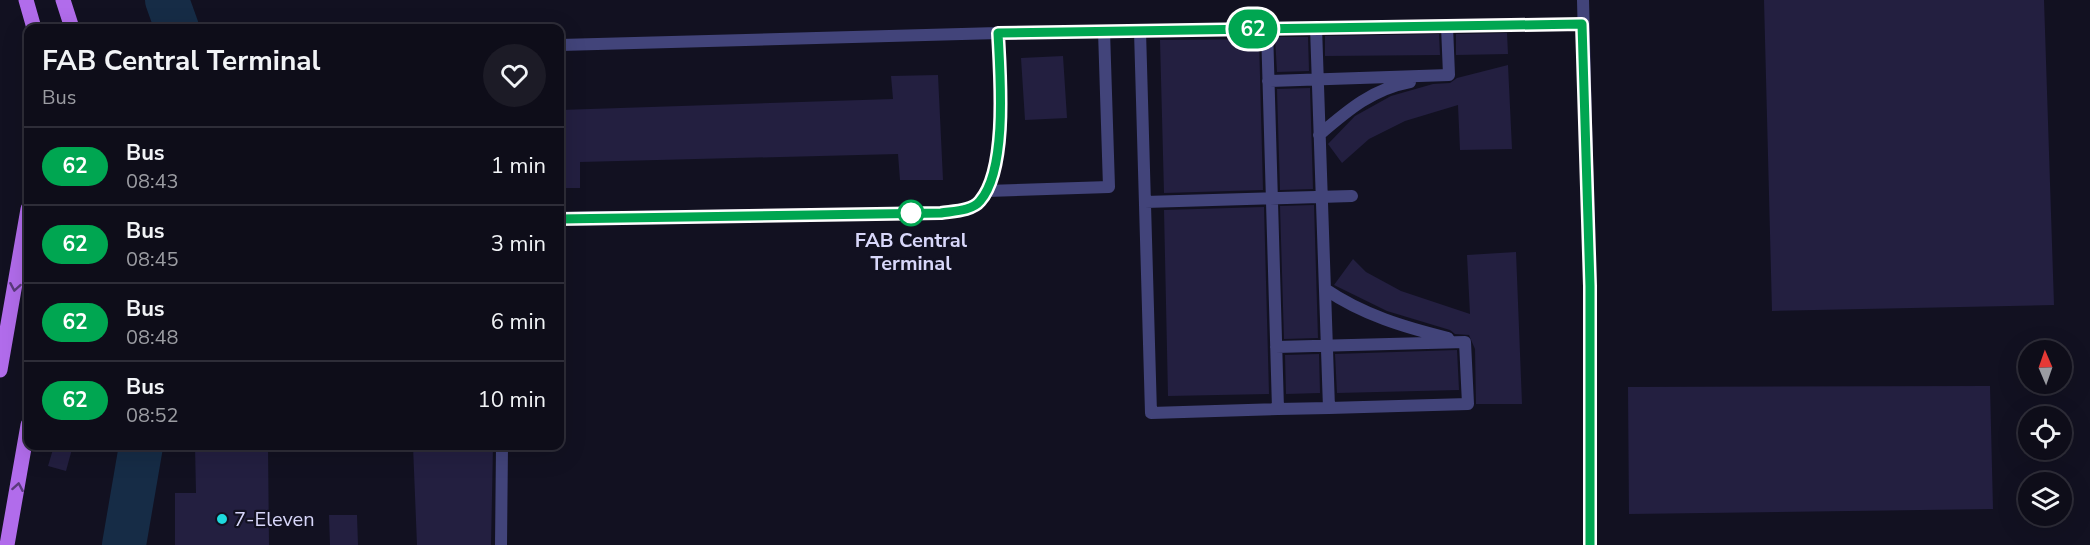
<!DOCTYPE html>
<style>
body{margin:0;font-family:"Nunito Sans",sans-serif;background:#1c1b26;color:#f1f3f6;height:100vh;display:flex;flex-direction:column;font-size:22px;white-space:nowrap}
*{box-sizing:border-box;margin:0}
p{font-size:20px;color:#9b9ca2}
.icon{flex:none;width:33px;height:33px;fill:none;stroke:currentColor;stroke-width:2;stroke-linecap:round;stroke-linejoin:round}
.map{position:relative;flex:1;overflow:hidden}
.drawer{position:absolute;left:24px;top:24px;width:540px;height:426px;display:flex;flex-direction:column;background:#0e0d19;border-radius:12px;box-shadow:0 6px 24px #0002,0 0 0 2px #2e2d38}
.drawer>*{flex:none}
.badge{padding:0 12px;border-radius:20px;font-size:21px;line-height:39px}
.needle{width:39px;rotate:358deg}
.buttons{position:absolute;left:2018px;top:340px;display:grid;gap:12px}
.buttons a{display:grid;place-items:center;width:54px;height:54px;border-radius:50%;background:#0e0d19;box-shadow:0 6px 24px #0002,0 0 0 2px #2e2d38;font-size:30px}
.map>.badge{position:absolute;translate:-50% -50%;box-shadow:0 0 0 3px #fff}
.round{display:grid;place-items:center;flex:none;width:63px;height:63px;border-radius:32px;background:#1c1b26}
.headline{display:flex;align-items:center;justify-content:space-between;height:102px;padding:0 18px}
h1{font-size:28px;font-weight:700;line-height:45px}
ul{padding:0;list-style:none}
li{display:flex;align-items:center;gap:18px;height:78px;padding:0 18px;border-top:2px solid #2e2d38}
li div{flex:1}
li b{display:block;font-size:22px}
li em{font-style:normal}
li .badge{min-width:66px;font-weight:700;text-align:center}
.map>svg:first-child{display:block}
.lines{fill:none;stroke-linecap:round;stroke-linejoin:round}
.river{stroke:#162c46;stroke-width:44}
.building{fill:#231f40}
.lane{stroke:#42447a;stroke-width:12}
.primary{stroke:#b16ceb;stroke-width:15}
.oneway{stroke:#5a3a7c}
.line-casing{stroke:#fff;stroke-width:14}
.line{stroke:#00a651;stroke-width:9}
.stop-dot{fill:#fff;stroke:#00a651;stroke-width:3}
.poi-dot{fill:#1edade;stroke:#121121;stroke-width:2}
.labels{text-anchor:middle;stroke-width:4.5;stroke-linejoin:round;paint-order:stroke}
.stop-label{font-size:20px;font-weight:bold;fill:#d8d7fa;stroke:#121121}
.poi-label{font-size:20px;fill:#d8d7fa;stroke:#121121;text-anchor:start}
</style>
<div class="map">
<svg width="2090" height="545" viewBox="0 0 2090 545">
<rect width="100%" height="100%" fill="#121121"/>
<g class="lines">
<path class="river" d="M167,0l10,28
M124,545l17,-99"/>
</g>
<path class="building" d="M1764,0h280l10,305 -282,6z
M1507,33l1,21 -52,1v-21z
M1439,34l1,21 -115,1v-20z
M1275,37h33l1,34 -32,1z
M1259,39l4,151 -99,3 -4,-153z
M1063,56l4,62 -42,2 -4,-62z
M1508,65l4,84 -52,1 -2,-45 -53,16 -36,18 -27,24 -14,-19 27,-28 36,-20 42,-12 17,-1 7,-5z
M938,75l5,105h-43l-2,-26 -318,8v26h-20v-78l333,-11 -2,-23z
M1310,88l3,101 -33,1 -3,-101z
M1314,205l4,133 -34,1 -4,-133z
M1264,207l5,187 -101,2 -4,-186z
M1516,252l6,152h-46l-1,-55 -6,-14 -14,-1 -5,-4 -63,-19 -53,-26 19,-26 13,13 35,19 69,23 -3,-59z
M1457,350l2,40 -122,3 -2,-39z
M1319,354l1,39 -34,1 -1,-39z
M1990,386l3,123 -364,5 -1,-127z
M54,446l18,3 -6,22 -18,-5z
M195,446h73l1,99h-94v-52h21z
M413,446h80l-2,99h-74z
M329,515h28l1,30h-28z"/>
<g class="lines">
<path class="lane" d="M1583,0l7,286 1,259
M1447,26l2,49
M1140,31l11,382 127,-4 -11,-380
M560,45l438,-12 584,-9
M1268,81l181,-6
M1319,135c28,-24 53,-46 91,-53
M987,191l122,-4 -5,-156
M1145,202l207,-6
M560,218l381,-5c12,-2 31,-2 39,-12 28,-32 20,-127 18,-168
M1325,289c38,26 79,38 123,49
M1276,347l189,-5 3,62 -139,4
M1278,409l51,-1 -13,-381
M501,545l1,-99"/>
<path class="primary" d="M26,0l8,28
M63,0l9,28
M0,370l28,-161
M7,545l21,-120"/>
</g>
<defs><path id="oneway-chevron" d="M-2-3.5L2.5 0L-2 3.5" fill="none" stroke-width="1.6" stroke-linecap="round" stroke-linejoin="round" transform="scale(1.5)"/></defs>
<g class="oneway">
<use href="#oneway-chevron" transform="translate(15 287) rotate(100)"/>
<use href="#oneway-chevron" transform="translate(18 487) rotate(-80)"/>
</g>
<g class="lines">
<g class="line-casing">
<path id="line" d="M560,219l381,-6c12,-2 31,-2 39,-12 28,-32 20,-127 18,-168l584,-9 8,262v259"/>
</g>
<use href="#line" class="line"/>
</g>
<circle class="stop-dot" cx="911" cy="213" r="12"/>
<circle class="poi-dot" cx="222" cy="519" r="6"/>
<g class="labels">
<g class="stop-label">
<text x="911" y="247">FAB Central<tspan x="911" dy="23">Terminal</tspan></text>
</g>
<g class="poi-label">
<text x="234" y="526">7-Eleven</text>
</g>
</g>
</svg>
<div class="buttons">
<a><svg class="needle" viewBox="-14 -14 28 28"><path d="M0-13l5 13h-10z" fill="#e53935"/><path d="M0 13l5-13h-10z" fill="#9b9ca2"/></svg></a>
<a><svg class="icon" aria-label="locate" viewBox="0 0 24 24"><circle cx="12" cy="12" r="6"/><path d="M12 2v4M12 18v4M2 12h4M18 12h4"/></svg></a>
<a><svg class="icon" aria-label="layers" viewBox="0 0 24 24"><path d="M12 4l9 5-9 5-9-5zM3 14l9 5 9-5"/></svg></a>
</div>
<b class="badge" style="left:1253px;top:29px;background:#00a651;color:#fff">62</b>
<section class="drawer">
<div class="headline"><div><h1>FAB Central Terminal</h1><p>Bus</p></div><a class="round"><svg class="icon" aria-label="heart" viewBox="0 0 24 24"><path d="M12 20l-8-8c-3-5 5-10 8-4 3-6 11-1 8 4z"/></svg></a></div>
<ul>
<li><span class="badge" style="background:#00a651;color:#fff">62</span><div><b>Bus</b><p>08:43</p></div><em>1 min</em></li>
<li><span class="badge" style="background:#00a651;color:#fff">62</span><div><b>Bus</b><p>08:45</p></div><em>3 min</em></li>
<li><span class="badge" style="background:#00a651;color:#fff">62</span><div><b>Bus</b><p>08:48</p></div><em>6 min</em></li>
<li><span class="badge" style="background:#00a651;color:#fff">62</span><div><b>Bus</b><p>08:52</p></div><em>10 min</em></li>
</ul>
</section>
</div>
